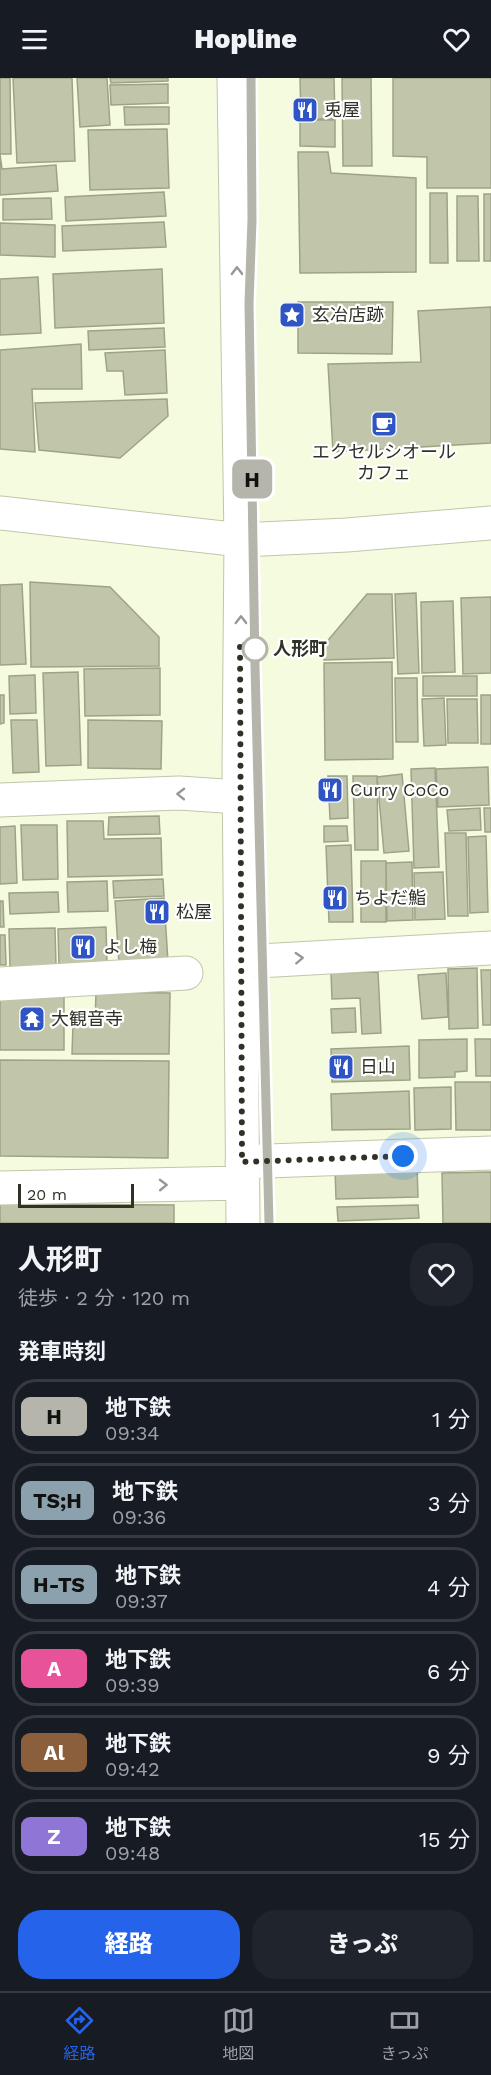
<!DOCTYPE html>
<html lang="ja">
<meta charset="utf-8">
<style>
body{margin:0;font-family:"Work Sans","Noto Sans JP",sans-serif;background:#20242c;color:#f1f3f6;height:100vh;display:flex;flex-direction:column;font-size:22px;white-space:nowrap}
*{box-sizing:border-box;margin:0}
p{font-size:20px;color:#9ea1a6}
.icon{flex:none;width:33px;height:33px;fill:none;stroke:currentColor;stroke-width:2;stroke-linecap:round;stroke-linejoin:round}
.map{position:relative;height:1145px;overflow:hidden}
.details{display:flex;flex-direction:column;background:#171b24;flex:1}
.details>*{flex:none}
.badge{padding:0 12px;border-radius:9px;font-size:21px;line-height:39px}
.scale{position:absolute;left:18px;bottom:15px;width:116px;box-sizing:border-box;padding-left:6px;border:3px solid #303227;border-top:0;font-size:16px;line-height:21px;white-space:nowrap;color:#303227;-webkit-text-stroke:4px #fff;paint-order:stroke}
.you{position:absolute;width:30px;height:30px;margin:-15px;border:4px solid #fff;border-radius:50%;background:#1a73e8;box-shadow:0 0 0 9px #1a73e833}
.map>.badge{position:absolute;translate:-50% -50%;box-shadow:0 0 0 3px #fff}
h2{padding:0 18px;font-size:22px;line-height:54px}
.round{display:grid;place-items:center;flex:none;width:63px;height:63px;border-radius:24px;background:#20242c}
.overview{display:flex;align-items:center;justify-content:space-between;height:102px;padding:0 18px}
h1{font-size:28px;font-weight:800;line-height:45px}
.primary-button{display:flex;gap:12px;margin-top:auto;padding:12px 18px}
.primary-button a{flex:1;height:69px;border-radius:24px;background:#2563eb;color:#fff;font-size:24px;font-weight:800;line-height:69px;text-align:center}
.primary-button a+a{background:#20242c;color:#f1f3f6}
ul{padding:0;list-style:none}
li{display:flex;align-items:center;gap:18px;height:75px;margin:0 12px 9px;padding:0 6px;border:3px solid #363941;border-radius:24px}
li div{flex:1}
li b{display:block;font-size:22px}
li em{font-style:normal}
li .badge{min-width:66px;font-weight:700;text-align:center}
header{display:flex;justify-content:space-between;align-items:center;height:78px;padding:0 18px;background:#171b24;font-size:27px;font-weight:800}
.tab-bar{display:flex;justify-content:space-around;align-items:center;height:84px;border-top:2px solid #363941;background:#171b24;font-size:16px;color:#9ea1a6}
.tab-bar a{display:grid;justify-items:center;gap:3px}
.tab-bar .current{color:#2563eb}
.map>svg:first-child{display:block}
.building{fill:#c1c6aa;stroke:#9ea388;stroke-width:1.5}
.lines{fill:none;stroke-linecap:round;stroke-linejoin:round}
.minor-casing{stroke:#c1c6aa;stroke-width:35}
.minor{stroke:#fff;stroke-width:33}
.oneway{stroke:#989893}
.line-casing{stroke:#fff;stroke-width:14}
.line{stroke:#b5b5ac;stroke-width:9}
.walk{stroke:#303227;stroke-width:6;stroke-dasharray:0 10.8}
.stop-dot{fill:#fff;stroke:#b5b5ac;stroke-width:3}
.labels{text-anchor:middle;stroke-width:4.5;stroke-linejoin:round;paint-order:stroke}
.poi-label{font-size:18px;fill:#303227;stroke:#fff;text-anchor:start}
.stop-label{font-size:18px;font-weight:bold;fill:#303227;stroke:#fff;text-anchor:start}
</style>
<header><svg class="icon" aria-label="menu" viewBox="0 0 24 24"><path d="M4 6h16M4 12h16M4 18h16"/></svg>Hopline<svg class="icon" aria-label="heart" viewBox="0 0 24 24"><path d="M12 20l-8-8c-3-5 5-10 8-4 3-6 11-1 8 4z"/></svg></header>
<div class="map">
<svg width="491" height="1145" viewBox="0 0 491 1145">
<rect width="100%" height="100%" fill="#f5fbde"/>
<path class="building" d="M0,0h10l1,76h-11z
M13,0h59l3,83 -58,2z
M77,0h30l3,47 -30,2z
M110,0h58v3l-57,2z
M300,0h34l1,41h-34z
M342,0h29l1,88h-29z
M393,0h98v110h-64v-31l-34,-1z
M168,6v19l-57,2 -1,-20z
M124,29h45v17l-44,1z
M300,42h35v27l-35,-1z
M167,51l2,59 -79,2 -2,-60z
M298,74h30l3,21 85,5v94l-116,1z
M0,76l2,15 54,-4 2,26 -58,4z
M164,114l2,24 -100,5 -1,-24z
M430,115h17l1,70h-18z
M484,116h7v67h-7z
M457,118h21l1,65h-22z
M51,120l1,21 -49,1v-21z
M164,144l2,25 -103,4 -1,-25z
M0,145l55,2v32l-55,-2z
M162,191l2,54 -109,5 -2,-54z
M38,199l3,56 -41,2v-56z
M298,224h95l-1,52 -94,-1z
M491,229v136l-158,9 -5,-88 93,-2 -3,-51z
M164,250l1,19 -76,3 -1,-19z
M81,266l1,45h-50l3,63 -35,-3v-99z
M165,272l2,43 -42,2 -2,-24h-16l-2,-18z
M167,321l1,17 -48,42 -81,-8 -4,-47z
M30,504l80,5 49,50v29l-128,1z
M22,506l4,80 -26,1v-80z
M416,515l3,80 -21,1 -3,-80z
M367,516h25l2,64 -70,2v-15z
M491,519v76l-28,1 -2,-76z
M453,523l2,71 -33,1 -1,-71z
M392,584l1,97 -68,1 -1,-97z
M160,590v47l-75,1 -1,-47z
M78,594l3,93 -35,1 -3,-93z
M35,597l1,38 -26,1 -1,-38z
M423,598h54v20h-54z
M395,600h22l1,64h-22z
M0,617h4v28l-4,1z
M481,617h10v49h-10z
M444,620l2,47 -22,1 -2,-47z
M447,621h30l1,44h-30z
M11,642h26l2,52 -26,1z
M88,642l74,1 -1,48 -73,-1z
M488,689l1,38 -51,2 -2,-38z
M435,690l4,99 -25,1 -3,-99z
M402,696l7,77 -25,2 -7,-76z
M328,698h19l1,42 -18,1z
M353,698h24l1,74h-23z
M480,730l1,22 -32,1 -2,-21z
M484,730h7v24h-6z
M159,738l1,18 -52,1 1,-18z
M67,743h36l1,18 57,-1 1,37 -94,2z
M21,747h36l1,54 -35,1z
M15,748l2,57 -17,1v-57z
M324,748h23l1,15 -24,1z
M445,755h21l2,83h-20z
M486,758l2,76 -18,1 -2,-76z
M351,767l2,77h-24l-3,-76z
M361,783h25v61h-25z
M412,784l1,58 -26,1 -1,-58z
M443,794l2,47 -30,1 -1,-47z
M163,801l1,17 -50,2 -1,-17z
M107,803l1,30 -40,1 -1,-30z
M58,814l1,20 -49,2 -1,-21z
M164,820l4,64 -49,2 -4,-63z
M0,823h3l1,26h-4z
M106,849l1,38 -48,1 -1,-37z
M55,850l1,38 -46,1 -1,-38z
M0,857h5l1,30h-6z
M477,890l1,60 -29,1 -1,-60z
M481,892h10v55h-8z
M378,894l3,61 -19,1 -2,-36 -28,1 -1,-26z
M446,895l2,44 -26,2 -4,-44z
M64,909v63h-64v-62z
M96,914l74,1 -1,61h-97l1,-30h22z
M355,930l1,24 -24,1 -1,-24z
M467,961v32l-12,1v5l-36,1v-38z
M475,961h16v37h-15z
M409,968l1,34 -78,2 -1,-33z
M0,982l169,1 -1,97 -168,-2z
M455,1004h36v48h-35z
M451,1009v42l-36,1 -1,-42z
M409,1013l1,38 -78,1 -1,-36z
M417,1088l1,31 -82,2 -1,-30z
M491,1094v51h-48l-1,-50z
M0,1126l174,1v18h-174z
M418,1127l1,13 -81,3 -1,-14z"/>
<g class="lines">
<g class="minor-casing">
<path id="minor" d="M234,0l7,462 -2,228 4,455
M0,435l241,27 106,-5 144,-12
M0,722l179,-7 60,4
M241,884l250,-14
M0,906l186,-11
M242,1084l249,-9
M0,1110l242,-5"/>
</g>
<use href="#minor" class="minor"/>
</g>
<defs><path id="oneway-chevron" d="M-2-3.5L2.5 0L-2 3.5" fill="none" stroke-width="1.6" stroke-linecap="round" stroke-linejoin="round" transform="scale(1.5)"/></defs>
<g class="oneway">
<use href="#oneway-chevron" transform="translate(237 193) rotate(-91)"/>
<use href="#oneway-chevron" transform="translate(241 542) rotate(-90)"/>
<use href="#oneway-chevron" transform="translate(181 716) rotate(-179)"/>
<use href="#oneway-chevron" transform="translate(299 880) rotate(-3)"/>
<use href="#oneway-chevron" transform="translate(163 1107) rotate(-1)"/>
</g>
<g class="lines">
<g class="line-casing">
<path id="line" d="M251,0l1,142 -3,83 6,363 14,557"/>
</g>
<use href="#line" class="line"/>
<path class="walk" d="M255,571l-15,-7 2,520 161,-6"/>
</g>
<defs>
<g id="restaurant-square" transform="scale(1.35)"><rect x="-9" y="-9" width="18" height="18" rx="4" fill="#2f55c5" stroke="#fff"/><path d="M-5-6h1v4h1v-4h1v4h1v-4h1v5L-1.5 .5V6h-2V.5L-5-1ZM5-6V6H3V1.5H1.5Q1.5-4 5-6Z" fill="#fff"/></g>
<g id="sight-square" transform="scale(1.35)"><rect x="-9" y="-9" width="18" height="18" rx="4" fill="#2f55c5" stroke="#fff"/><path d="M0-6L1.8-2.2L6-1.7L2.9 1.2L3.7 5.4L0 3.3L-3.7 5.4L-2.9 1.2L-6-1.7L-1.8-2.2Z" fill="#fff"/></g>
<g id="cafe-square" transform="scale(1.35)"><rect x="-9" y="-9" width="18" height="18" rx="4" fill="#2f55c5" stroke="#fff"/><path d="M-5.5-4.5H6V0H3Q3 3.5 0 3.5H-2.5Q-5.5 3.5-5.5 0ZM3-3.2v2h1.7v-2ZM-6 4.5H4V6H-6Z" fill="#fff"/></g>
<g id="temple-square" transform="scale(1.35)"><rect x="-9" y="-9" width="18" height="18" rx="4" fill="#2f55c5" stroke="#fff"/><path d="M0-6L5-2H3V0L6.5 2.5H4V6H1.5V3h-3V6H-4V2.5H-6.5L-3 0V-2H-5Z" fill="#fff"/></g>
</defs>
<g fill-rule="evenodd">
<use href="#restaurant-square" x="305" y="32"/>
<use href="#sight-square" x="292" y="237"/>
<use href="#cafe-square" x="384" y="346"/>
<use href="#restaurant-square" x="330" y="712"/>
<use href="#restaurant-square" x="335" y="820"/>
<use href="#restaurant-square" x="157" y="834"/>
<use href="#restaurant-square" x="83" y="869"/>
<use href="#temple-square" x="32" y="941"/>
<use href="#restaurant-square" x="341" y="989"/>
</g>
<circle class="stop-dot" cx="255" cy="571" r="12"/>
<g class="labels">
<g class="poi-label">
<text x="324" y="38">兎屋</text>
<text x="312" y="243">玄冶店跡</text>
<text x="384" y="380" text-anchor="middle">エクセルシオール<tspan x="384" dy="21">カフェ</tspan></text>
<text x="350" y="718">Curry CoCo</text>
<text x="354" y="826">ちよだ鮨</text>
<text x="176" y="840">松屋</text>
<text x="103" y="875">よし梅</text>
<text x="51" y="947">大観音寺</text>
<text x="360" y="995">日山</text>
</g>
<g class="stop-label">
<text x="273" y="577">人形町</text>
</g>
</g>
</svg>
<div class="scale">20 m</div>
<div class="you" style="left:403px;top:1078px"></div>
<b class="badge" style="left:252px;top:401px;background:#b5b5ac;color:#111">H</b>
</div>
<section class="details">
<div class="overview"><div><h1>人形町</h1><p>徒歩 · 2 分 · 120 m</p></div><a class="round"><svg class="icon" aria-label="heart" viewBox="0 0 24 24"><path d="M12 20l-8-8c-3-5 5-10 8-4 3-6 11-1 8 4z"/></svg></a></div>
<h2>発車時刻</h2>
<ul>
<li><span class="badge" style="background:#b5b5ac;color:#111">H</span><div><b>地下鉄</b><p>09:34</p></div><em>1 分</em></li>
<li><span class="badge" style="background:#8ba2ae;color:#111">TS;H</span><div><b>地下鉄</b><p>09:36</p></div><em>3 分</em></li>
<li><span class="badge" style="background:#8ba2ae;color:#111">H-TS</span><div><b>地下鉄</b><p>09:37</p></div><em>4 分</em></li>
<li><span class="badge" style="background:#e85298;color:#fff">A</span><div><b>地下鉄</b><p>09:39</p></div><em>6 分</em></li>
<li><span class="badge" style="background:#8b5e3c;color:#fff">Al</span><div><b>地下鉄</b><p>09:42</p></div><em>9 分</em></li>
<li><span class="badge" style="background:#8f76d6;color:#fff">Z</span><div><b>地下鉄</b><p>09:48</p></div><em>15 分</em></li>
</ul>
<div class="primary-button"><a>経路</a><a>きっぷ</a></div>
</section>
<nav class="tab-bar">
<a class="current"><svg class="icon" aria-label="directions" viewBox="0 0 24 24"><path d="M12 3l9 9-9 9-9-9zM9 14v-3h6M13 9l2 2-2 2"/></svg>経路</a>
<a><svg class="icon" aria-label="map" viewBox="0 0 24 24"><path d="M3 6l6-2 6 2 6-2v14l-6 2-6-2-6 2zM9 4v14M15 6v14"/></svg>地図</a>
<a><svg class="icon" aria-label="tickets" viewBox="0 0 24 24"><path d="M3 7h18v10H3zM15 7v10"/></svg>きっぷ</a>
</nav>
